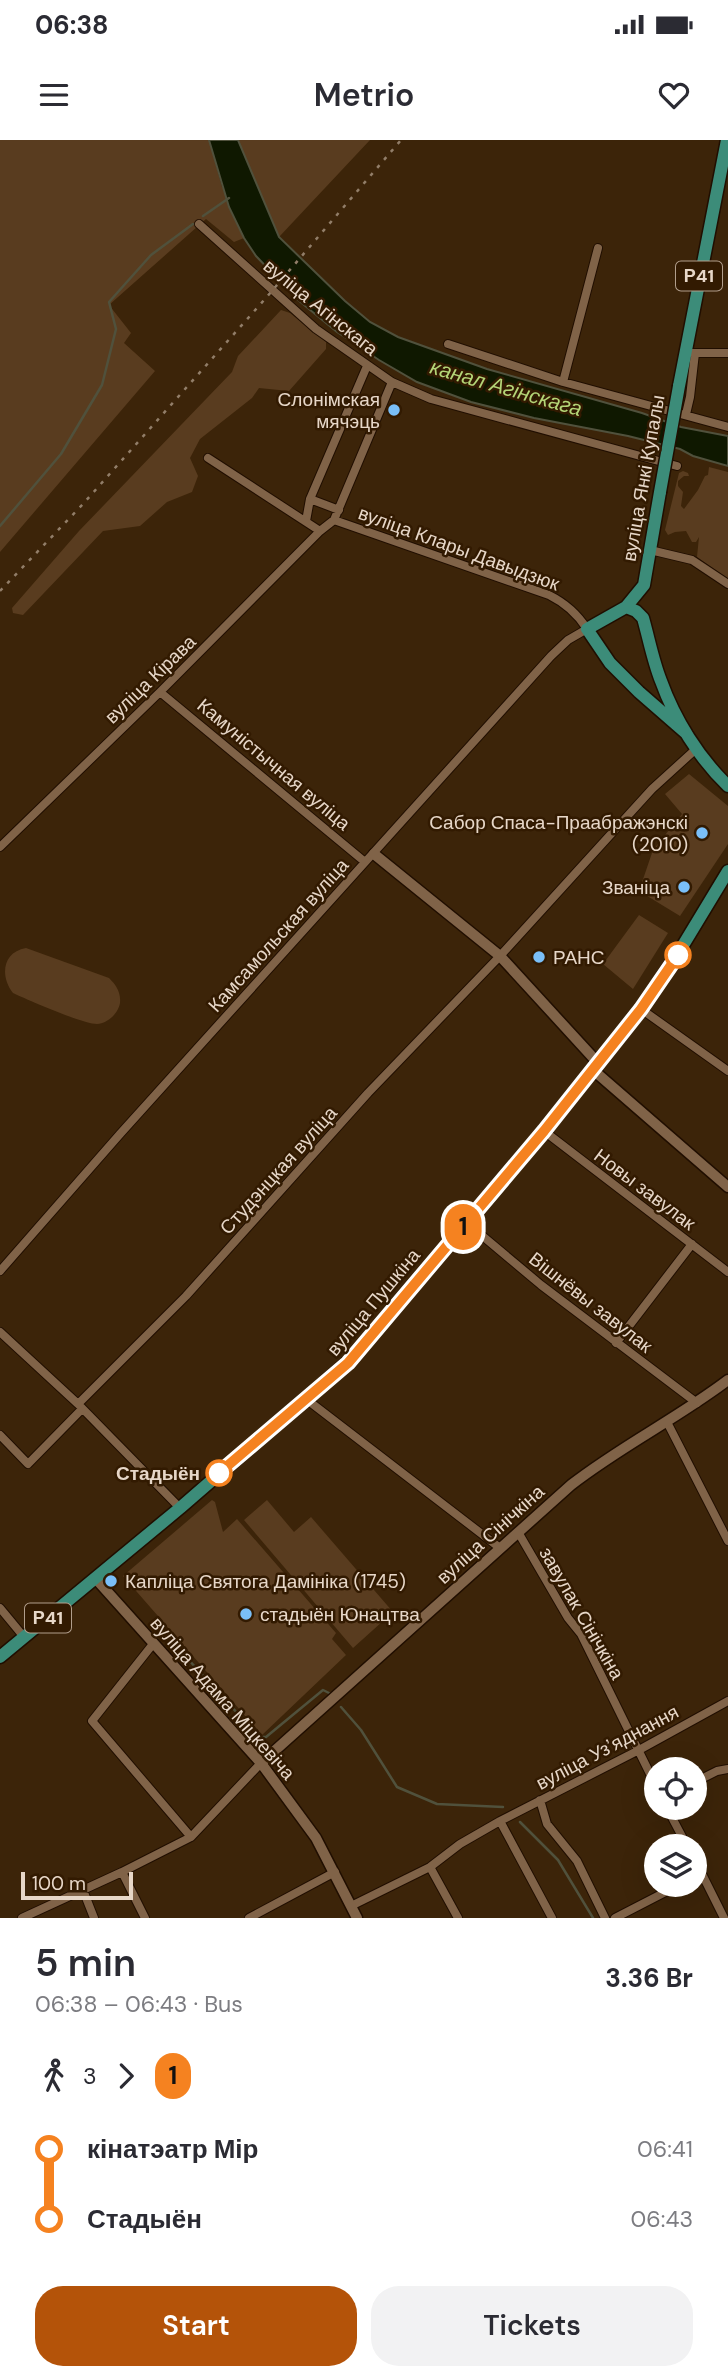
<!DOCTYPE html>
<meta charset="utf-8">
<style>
body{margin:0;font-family:"DM Sans",sans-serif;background:#f2f2f3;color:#2b2b33;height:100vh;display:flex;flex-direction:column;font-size:26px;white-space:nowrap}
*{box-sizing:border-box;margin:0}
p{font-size:23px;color:#7c7c81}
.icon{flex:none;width:38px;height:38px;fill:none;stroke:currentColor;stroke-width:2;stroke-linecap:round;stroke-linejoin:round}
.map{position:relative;height:1778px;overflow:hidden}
.details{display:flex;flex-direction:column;background:#fff;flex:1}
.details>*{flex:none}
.badge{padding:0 14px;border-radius:23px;font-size:24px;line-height:46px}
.tools{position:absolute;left:644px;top:1617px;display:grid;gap:14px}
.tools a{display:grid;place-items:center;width:63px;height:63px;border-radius:50%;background:#fff;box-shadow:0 7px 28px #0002;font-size:35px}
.scale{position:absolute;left:21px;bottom:18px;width:112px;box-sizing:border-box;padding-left:7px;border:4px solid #e7d7c8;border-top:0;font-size:19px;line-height:24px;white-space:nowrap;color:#e7d7c8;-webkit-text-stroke:5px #321a01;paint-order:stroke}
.map>.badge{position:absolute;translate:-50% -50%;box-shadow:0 0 0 4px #fff}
.legs{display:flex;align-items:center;gap:10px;height:77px;padding:0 35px;font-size:23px}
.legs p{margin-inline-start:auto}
.summary{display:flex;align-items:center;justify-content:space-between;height:119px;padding:0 35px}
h1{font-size:38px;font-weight:600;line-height:52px}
.primary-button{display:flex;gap:14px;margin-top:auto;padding:14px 35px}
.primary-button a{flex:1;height:80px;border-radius:28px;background:#b45309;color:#fff;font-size:28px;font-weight:600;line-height:80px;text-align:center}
.primary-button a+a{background:#f2f2f3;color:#2b2b33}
ul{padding:0 35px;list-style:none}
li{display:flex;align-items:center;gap:24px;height:70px;font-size:26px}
li i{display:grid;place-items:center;width:10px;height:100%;margin:0 9px;background:currentColor}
li i::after{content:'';width:18px;height:18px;margin:-9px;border:5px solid;border-radius:50%;background:#fff}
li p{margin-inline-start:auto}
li:first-child i{background:linear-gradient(#0000 50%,currentColor 0)}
li:last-child i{background:linear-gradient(currentColor 50%,#0000 0)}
.status{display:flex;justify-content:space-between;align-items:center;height:49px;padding:0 35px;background:#fff;direction:ltr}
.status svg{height:19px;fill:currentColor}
header{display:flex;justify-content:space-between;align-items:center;height:91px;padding:0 35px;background:#fff;font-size:32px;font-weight:600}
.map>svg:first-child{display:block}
.green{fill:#593c1f}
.water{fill:#0f1800;stroke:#50513c;stroke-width:2}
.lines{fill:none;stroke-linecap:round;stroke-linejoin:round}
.stream{stroke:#50513c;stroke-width:2.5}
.street-casing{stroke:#200e00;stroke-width:10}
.secondary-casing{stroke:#200e00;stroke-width:13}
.primary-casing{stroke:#200e00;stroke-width:15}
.street{stroke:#806348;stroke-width:8}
.secondary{stroke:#806348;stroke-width:10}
.primary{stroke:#3c8c79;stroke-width:12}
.rail{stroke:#927e69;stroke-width:2.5;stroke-dasharray:3.5 7;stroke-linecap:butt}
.primary-bridge-casing{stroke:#200e00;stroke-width:15;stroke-linecap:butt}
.primary-bridge{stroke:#3c8c79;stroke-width:12}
.line-1-casing{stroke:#fff;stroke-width:16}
.line-1{stroke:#f58220;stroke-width:10}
.poi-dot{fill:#7abff8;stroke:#321a01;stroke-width:2.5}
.stop-1-dot{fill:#fff;stroke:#f58220;stroke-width:3.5}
.labels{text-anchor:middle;stroke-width:5;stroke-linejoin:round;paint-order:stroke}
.shield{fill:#321a01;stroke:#b19e8c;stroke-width:2}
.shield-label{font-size:18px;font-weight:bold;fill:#e7d7c8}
.street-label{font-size:19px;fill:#e7d7c8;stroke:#321a01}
.poi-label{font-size:19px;fill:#e7d7c8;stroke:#321a01;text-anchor:end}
.stop-label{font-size:19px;font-weight:bold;fill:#e7d7c8;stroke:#321a01;text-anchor:end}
.water-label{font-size:21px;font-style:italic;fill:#b4d577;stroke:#321a01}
</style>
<div class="status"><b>06:38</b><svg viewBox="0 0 49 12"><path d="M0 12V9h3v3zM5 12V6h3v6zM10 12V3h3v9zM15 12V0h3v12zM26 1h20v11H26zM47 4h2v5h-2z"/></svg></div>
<header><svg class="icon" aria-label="menu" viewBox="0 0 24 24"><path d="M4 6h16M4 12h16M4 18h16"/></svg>Metrio<svg class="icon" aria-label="heart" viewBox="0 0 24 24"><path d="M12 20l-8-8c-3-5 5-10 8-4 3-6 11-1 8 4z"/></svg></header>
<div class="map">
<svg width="728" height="1778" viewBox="0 0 728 1778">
<rect width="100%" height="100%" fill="#3c2409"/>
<path class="green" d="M0,0h209l13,47 5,5 2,15 15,31 -10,4 -28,-23 -97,86 22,28 -7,10 31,28 -155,181z
M238,0h132l-91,97z
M281,170l9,3 36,29v7l-37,42 -30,-3 -7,10 -52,41 -10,19 8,18 -6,16 -25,10 -27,24 -37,5 -80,84 -10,-2 -1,-5 67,-77 153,-159 6,-16z
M709,327l19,5v107l-31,-22 2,-20 -3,5h-4l-6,-11 -11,1 -7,3 -3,-5 14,-57 4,-2 5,2 1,3h-5l-6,5v5l5,6 -2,14 3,3 14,-19 7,-14 3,-1z
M689,634l39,32v38l-48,72 -41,-25 14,-41 29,-36 -17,-20z
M639,775l29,18 -35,56 -30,-25z
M26,808l83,30c7,7 12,14 11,25 -2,11 -12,20 -23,21 -14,0 -69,-24 -84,-31 -13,-16 -11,-41 13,-45z
M212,1360l3,2 8,30 14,-13 99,114 -4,6 14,16 -84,80 -139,-159z
M267,1360l27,32 17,-15 82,95 -40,36 -109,-128z"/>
<path class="water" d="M209,0h29l41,97 66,64 25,21 28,15 89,32 155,44 39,14 47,9v30l-35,-10 -13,-7 -52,-13 -94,-18 -63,-16 -54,-20 -38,-22 -42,-28 -39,-32 -42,-44 -12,-18 -15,-31z"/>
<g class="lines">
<path class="stream" d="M203,76l26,-18
M0,386l61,-72 41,-69 14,-56 -7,-27 42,-47 42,-31
M187,1518l72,79h7l57,-47 8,4
M341,1567l20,23 36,57 40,17 66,3
M520,1682l38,38 35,58"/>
<g class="street-casing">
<path id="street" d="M199,84l117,105 76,53 39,17 246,67
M448,204l115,38 165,45
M692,213h36
M563,242l35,-134
M686,274l4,-17 5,-44
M310,359l57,-133
M334,380l58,-138
M306,381l4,-22 29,11
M650,410l42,10 36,24
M160,552l205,170
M0,707l160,-155 160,-161
M641,869l87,62
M544,991l184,141
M467,1083l74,62 156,118
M0,1131l120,-137 431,-478 17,-16 19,-11c-10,-16 -22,-26 -38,-34l-215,-75 -14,11 -112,-73
M0,1192l78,72 102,104
M616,1203l76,-99
M306,1259l194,149
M78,1264l108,-108 182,-203 132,-137 152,-167 44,-40
M667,1282l61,119
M0,1295l28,29 54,-55
M518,1392l50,86 13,16 75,152
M0,1468l24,29
M153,1504l-61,77 99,116
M695,1642l22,-11 11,-2
M540,1660l7,24 30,37 28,57
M667,1668l20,38
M500,1681l52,97
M695,1720l29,58
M430,1727l28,51
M122,1732l23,46
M83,1750l11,28
M351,1766l79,-39 30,-23 40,-23 139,-71 89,-49
M22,1778l100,-46 69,-35 70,-74
M249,1778l86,-46
M615,1778l64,-33"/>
</g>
<g class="secondary-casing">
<path id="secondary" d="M374,714l126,102 98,107
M592,929l136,118
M96,1439l165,184 55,75 41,80
M261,1623l310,-278c50,-39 107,-67 157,-105"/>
</g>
<g class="primary-casing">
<path id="primary" d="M679,246l48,-246
M660,352l-16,93 -18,22 -39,22 23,34 29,29 47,41
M626,467l10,4 7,7c6,21 10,43 18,63 14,39 38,77 67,105
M0,1517l180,-149 168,-146 196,-231 97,-122 38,-57 49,-81"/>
</g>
<use href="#street" class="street"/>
<use href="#secondary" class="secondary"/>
<use href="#primary" class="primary"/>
<path class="rail" d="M0,451l83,-87 182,-205 136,-159"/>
<g class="primary-bridge-casing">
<path id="primary-bridge" d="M660,352l19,-106"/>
</g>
<use href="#primary-bridge" class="primary-bridge"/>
</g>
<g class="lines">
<g class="line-1-casing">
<path id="line-1" d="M219,1333l129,-110 196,-232 97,-122 37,-54"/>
</g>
<use href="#line-1" class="line-1"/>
</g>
<g class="poi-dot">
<circle cx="394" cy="270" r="7"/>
<circle cx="702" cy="693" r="7"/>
<circle cx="684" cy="747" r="7"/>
<circle cx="539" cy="817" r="7"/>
<circle cx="111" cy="1441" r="7"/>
<circle cx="246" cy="1474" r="7"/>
</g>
<g class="stop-1-dot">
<circle cx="678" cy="815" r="12"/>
<circle cx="219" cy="1333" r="12"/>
</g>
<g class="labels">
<g class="shield">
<rect x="676" y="121.5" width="46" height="29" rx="5"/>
<rect x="25" y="1463.5" width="46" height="29" rx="5"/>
</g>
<g class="shield-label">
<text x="699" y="142">Р41</text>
<text x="48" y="1484">Р41</text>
</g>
<g class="street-label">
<text transform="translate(321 167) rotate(39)" y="7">вуліца Агінскага</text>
<text transform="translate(643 338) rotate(-80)" y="7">вуліца Янкі Купалы</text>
<text transform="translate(459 408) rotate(20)" y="7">вуліца Клары Давыдзюк</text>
<text transform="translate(150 539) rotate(-44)" y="7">вуліца Кірава</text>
<text transform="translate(274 624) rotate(40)" y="7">Камуністычная вуліца</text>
<text transform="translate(278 795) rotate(-48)" y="7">Камсамольская вуліца</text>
<text transform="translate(278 1030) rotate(-48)" y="7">Студэнцкая вуліца</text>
<text transform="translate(645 1049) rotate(37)" y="7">Новы завулак</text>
<text transform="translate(373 1162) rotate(-50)" y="7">вуліца Пушкіна</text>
<text transform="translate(591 1162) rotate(38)" y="7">Вішнёвы завулак</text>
<text transform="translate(490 1394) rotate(-42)" y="7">вуліца Сінічкіна</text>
<text transform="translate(582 1473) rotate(60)" y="7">завулак Сінічкіна</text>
<text transform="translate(223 1558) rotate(49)" y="7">вуліца Адама Міцкевіча</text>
<text transform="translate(607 1607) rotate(-28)" y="7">вуліца Узʼяднання</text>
</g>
<g class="poi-label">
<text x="380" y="266">Слонімская<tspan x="380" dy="22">мячэць</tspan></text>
<text x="688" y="689">Сабор Спаса-Праабражэнскі<tspan x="688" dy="22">(2010)</tspan></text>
<text x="670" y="754">Званіца</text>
<text x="553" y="824" text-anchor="start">РАНС</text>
<text x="125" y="1448" text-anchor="start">Капліца Святога Дамініка (1745)</text>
<text x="260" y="1481" text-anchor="start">стадыён Юнацтва</text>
</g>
<g class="stop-label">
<text x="200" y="1340">Стадыён</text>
</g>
<g class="water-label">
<text transform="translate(506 248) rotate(16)" y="7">канал Агінскага</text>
</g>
</g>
</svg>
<div class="tools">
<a><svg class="icon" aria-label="locate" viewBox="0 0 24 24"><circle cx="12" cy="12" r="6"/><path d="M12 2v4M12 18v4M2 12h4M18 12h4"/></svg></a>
<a><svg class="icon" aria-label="layers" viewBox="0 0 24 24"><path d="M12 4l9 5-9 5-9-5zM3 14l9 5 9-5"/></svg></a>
</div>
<div class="scale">100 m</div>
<b class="badge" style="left:463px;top:1087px;background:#f58220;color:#111">1</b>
</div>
<section class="details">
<div class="summary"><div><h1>5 min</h1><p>06:38 – 06:43 · Bus</p></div><b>3.36 Br</b></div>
<div class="legs"><svg class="icon" aria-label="walk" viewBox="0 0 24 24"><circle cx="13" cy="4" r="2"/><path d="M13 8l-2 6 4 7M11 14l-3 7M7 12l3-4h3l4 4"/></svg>3<svg class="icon" aria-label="forward" viewBox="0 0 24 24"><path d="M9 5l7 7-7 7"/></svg><b class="badge" style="background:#f58220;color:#111">1</b></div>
<ul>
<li><i style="color:#f58220"></i><b>кінатэатр Мір</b><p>06:41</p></li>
<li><i style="color:#f58220"></i><b>Стадыён</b><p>06:43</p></li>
</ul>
<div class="primary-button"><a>Start</a><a>Tickets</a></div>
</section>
